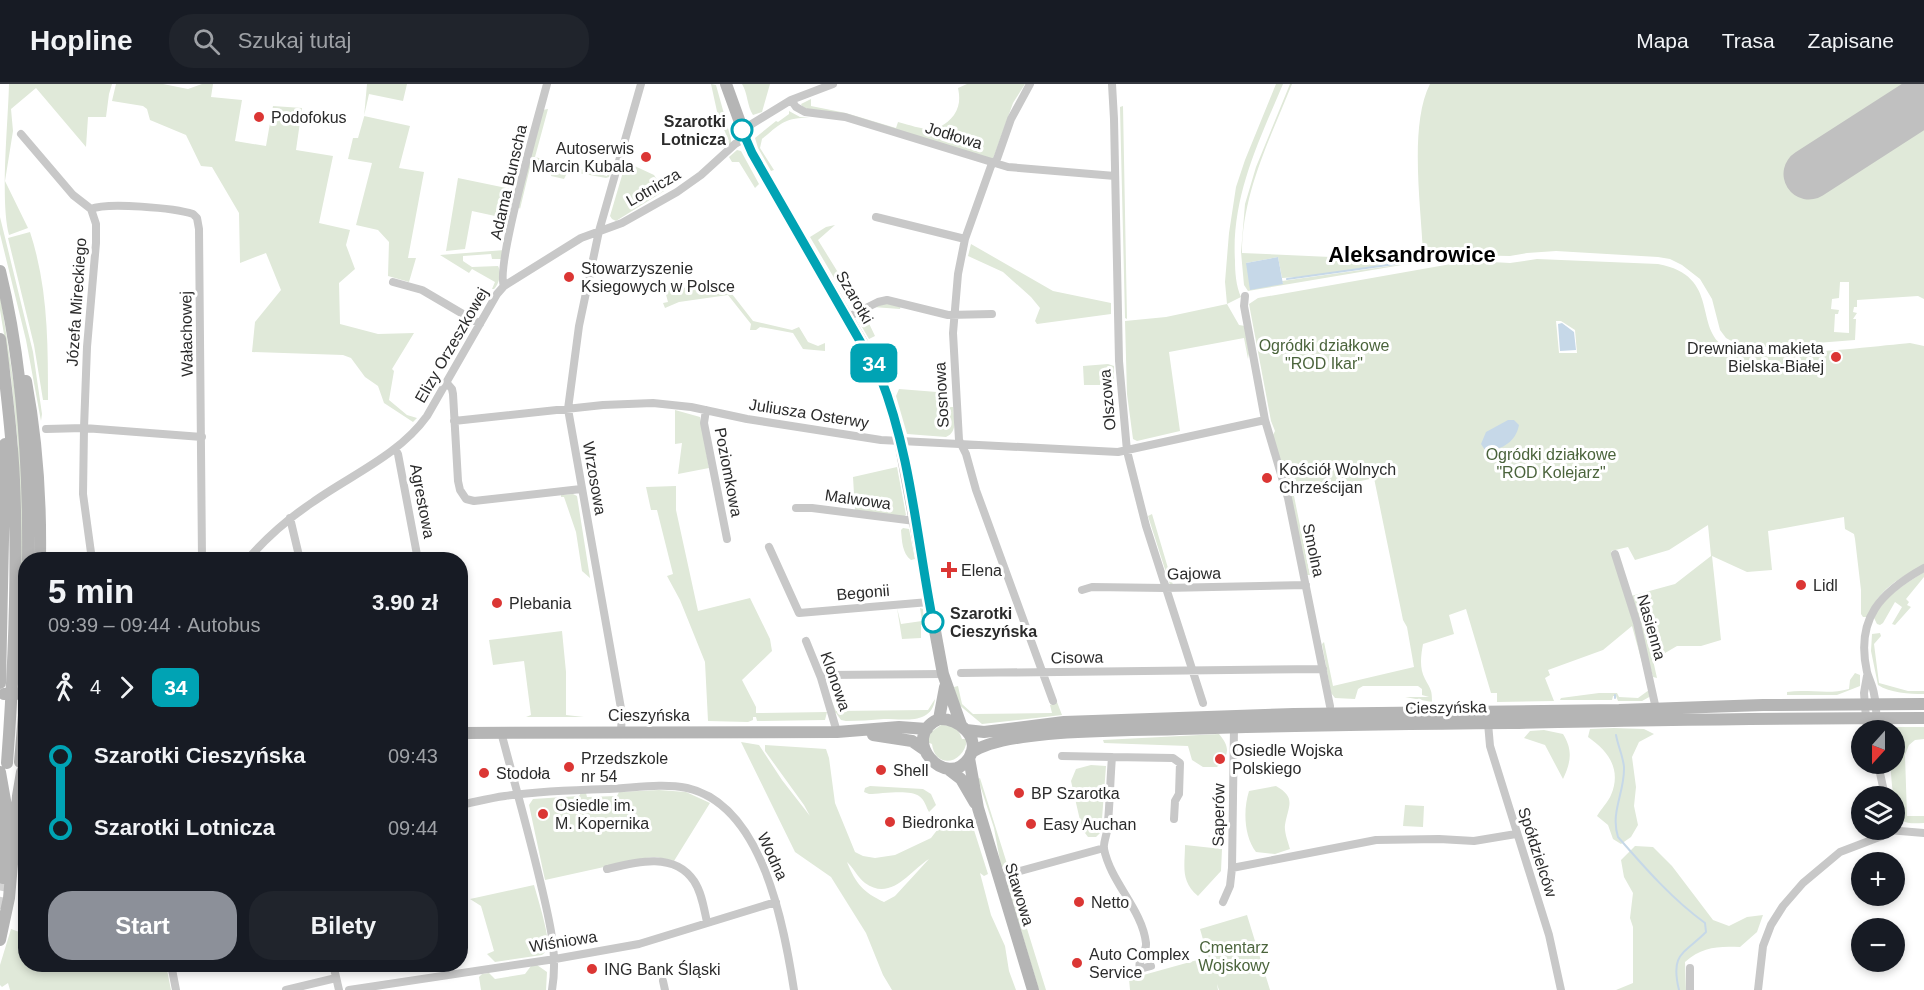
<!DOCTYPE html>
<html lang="pl">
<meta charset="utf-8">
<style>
body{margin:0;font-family:Arial,sans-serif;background:#20242c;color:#f1f3f6;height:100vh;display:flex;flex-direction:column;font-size:22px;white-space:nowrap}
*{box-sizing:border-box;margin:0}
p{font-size:20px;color:#9ea1a6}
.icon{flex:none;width:33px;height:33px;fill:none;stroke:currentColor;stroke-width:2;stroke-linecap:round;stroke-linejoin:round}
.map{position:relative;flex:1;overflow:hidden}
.side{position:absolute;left:18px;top:468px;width:450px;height:420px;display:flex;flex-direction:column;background:#171b24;border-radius:24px;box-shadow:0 3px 9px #0003}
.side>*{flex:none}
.badge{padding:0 12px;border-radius:9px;font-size:21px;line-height:39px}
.needle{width:39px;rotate:201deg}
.controls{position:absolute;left:1851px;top:636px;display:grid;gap:12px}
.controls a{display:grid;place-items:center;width:54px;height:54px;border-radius:50%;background:#171b24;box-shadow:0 3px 9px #0003;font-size:30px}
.map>.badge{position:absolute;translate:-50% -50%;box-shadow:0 0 0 3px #fff}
.legs{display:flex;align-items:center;gap:9px;height:66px;padding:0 30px;font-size:20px}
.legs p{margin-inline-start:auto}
.headline{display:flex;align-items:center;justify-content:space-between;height:102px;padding:0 30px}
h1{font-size:33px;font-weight:700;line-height:45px}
.cta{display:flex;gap:12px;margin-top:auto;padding:12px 30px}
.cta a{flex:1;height:69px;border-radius:24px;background:#8c9099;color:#fff;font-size:24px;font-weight:700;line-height:69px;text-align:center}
.cta a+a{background:#20242c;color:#f1f3f6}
ul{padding:0 30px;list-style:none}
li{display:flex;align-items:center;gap:21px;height:72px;font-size:22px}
li i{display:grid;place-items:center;width:9px;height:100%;margin:0 8px;background:currentColor}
li i::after{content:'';width:15px;height:15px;margin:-8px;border:4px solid;border-radius:50%;background:#171b24}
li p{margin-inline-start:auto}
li:first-child i{background:linear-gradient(#0000 50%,currentColor 0)}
li:last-child i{background:linear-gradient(currentColor 50%,#0000 0)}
header{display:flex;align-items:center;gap:36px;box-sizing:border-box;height:84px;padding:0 30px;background:#171b24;border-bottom:2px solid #363941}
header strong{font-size:28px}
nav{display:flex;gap:33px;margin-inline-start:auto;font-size:21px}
.search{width:420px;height:54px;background:#20242c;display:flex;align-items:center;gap:15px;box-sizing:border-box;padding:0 21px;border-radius:24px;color:#9ea1a6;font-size:22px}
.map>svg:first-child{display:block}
.green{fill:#e0e9d9;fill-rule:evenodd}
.water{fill:#c6d8e8}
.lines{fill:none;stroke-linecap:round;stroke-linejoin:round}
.stream{stroke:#c6d8e8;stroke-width:2}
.runway{stroke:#c0c0c0;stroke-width:51}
.secondary-tunnel{stroke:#d5d5d5;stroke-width:12;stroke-dasharray:12 6;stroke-linecap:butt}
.street{stroke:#c8c8c8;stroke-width:8}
.secondary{stroke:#b5b5b5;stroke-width:12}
.secondary-bridge{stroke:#b5b5b5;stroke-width:12}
.line-1-casing{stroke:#fff;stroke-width:14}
.line-1{stroke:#00a3b4;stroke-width:9}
.poi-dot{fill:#db3634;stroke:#fff;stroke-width:2}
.stop-1-dot{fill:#fff;stroke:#00a3b4;stroke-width:3}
.labels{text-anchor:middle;stroke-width:6;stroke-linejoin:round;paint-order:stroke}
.poi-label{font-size:16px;fill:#2b2b2b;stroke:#fff;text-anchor:start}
.stop-label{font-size:16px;font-weight:bold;fill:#2b2b2b;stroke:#fff;text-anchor:end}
.street-label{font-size:16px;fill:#2b2b2b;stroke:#fff}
.park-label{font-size:16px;fill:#4b643c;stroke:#fff}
.district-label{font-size:22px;font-weight:bold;fill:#000;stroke:#fff}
</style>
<header>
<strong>Hopline</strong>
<div class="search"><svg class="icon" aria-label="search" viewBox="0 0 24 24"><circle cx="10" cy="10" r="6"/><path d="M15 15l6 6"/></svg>Szukaj tutaj</div>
<nav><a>Mapa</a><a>Trasa</a><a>Zapisane</a></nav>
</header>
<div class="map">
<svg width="1924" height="906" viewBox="0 0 1924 906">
<rect width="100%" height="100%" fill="#fff"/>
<path class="green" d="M9,0h103l-3,10 -3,23h-18l-2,30 -50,-59 -25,21 2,22 -8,50 23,47 -19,7c-9,-33 -1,-111 0,-151z
M116,0h47l25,5 14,-5h11l-2,13 31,3 -7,41 31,5 7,-40 29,2 -6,42 37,6 -14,67 31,7 -4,15 9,24 -16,14 1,41 38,10 36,-1 -22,36 2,2 -5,29 18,15 10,3 -4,4 -29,-19 -6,-17 -13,-9 -14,-19 -8,-3 -91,-3 3,-30 26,-32 -15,-37 -26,10 -1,-50 -27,-46 -11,-1 -15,-31 -36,-15 -3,-11 -4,-3 -31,-5z
M367,0h40l-4,17 -34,-7 -5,22 46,10 -11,42 25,4 -16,86h8l-7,24 -21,-6 1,-34 -11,-12 -22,-5 16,-62 -24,-4 5,-21h5l6,-21z
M711,0l5,1 15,54v4l-6,5h-3l7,-7 -11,-25z
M742,0h28l-8,28 -9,3c-6,-9 -5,-21 -11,-31z
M967,0h58l-12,19 -20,56 -182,-48 -9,-5 -1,-2 10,-5v7l35,7 50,15 2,-6c24,6 38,15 56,-7 6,-9 6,-17 4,-27z
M1276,0h7c-24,57 -52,113 -48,177 0,11 1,25 6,36l-14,7 12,21 6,1 4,27 -1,6 -4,-21 -75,14 11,79 -43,10 -4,-2 -6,-45 -2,-73 41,-4 61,-13 -2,-22 4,-49 7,-46 9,-27z
M1290,0h2c-22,55 -50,109 -50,169l177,8 4,-8c-2,-47 -14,-128 7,-169h494v215l-6,-3 -61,4v7h-3l-1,5 4,1 -4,6h3l-1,21 -91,7 -27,-3 -11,-6 -6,-8 -8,-31 -12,-20 -18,-14 -12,-6 -12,-2 -102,-6 -29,2 -17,3 -49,-1 -213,36 -4,-6 -3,-33 4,-48 11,-37zM1278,173l4,21 29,-2 85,-13 1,2 -115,16 1,3 -37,-21zM1840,198h9v51l-15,-1 1,-18h3l1,-4 -8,-1 1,-10 7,-1z
M1123,22l4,213 -2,-1 -5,-211z
M548,25l-13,48 72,19 2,-5 1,2 -1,4 -3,1 -38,-7 -4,8 -13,-3 3,-11 -22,-6 -12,50 -2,-3 24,-96z
M789,27l11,6 10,1c-25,-1 -30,6 -48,21l-2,9 14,22 -3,1 -13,-23 -3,-10 21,-17 2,1 11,-8z
M737,66l4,1 18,33 -4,4 -16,-26h-7l-3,-5z
M626,78l28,13 10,16 -48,30 -4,-2 -2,-3z
M458,94l58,12 -7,29 -37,-8 -7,38 -19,2z
M0,133l33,135 9,62 -1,7 -15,-81 -26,-106z
M835,141l-17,15 29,47 -7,1 -30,-51 16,-10z
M30,148c18,55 18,110 18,168h-5l-9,-55 -26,-107z
M971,160l82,47 58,12v11l-74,10 -2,-3 5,-13 -9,-11 -28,-25 -35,-16z
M505,166l-4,9h-9l-1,-5 -28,2v5l9,6 26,-1c4,7 1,18 -4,23h-2l3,-7 -23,-13 -3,4 -29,-18z
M1537,175l121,5c64,12 34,64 68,84 25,14 149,-2 184,-5l14,3v219c-26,14 -44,23 -57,52h-4l-2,-3v-24l-6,-51 -1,-5 -9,-5 -1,-12 -76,14 4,39 -25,2 -35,-16 9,84 -20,6h-24l-24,14 4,18 -4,-1 -22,-81 44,-12 36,-28 -3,-31 -39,25 -34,10 -7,-13 -17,4 23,74 12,52 -14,-51 -29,24 -55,20 2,5 -5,3 9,23 -57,1v-9h-6l-25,-84 -17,6 5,19 -31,10c-2,11 -4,24 2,35 6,11 7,11 7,23l-27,-5h24l-7,-2v-6l-4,-3h-55l-5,3 -3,10 -20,-1 -4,-5 -9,-49 2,-2 9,44 81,-19 -7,-40 -4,-7 -29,-142 -80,18 16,79h-3l-34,-140 2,-4 -4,-10 -22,-117 9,-6 193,-34 23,-3 36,2zM1556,237h5l14,9 2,23h-18z
M722,197l31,40 39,9 7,-3 9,15 10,4 7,-3v8l-22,-2 -10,-16 -33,-6 -4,3h-6l1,-6 -23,-29 -49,7 -14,6 -2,-5 5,-1 -3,-11z
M0,209l18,119 6,102 -2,137 -2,3 -2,-209 -7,-68 -11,-67z
M884,219h13l23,7 -19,-5 -1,4 -27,-2 -9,6 11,23 -6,3 -10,-17v-7l1,-2z
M1108,280l6,2v19h-30l-1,-19z
M899,305l38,3 2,15h14c1,12 5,25 -7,30l-39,-3 -11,-38z
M675,326l25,7 9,51 -31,6 4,-31 -7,1z
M897,383l9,48 -3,2 -48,-6 -2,-34z
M676,402v24l22,101 52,-13 20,41 2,12 -30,29 14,27v6l71,-1 -2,8 -62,1h-6l-1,-4h-3v3l-5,2 -40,-1 -3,-59 -25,-62 -13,-24 6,-2 -16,-64h-6l-5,-23z
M573,410l4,2 13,82 -8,-7 -6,-39 -12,-35h-3v-2z
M1152,430l21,71h-3l-22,-69z
M903,444l6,1 6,30 -4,1c-9,-7 -9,-19 -10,-30z
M1924,488v5l-18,22 3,3 -2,3 4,2 -16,18 -3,-1 10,-17 -7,-5 -12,21 -3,2 -3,-1 -3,-6c10,-22 30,-33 50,-46z
M897,524l4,16 21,-3 -2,-13 3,1 1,15 -3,1v13l-19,1z
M562,547l4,41v43l18,2h-58l5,-2 -7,-54 -31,4 -4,-25z
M1880,549l1,3 -7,8 5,39 29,8h16v3c-15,0 -34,-1 -46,-9l-7,-34 1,-17z
M1855,589l5,2v11l-23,9h-50v-3c21,-3 42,3 62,-3l1,-9z
M958,602l4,18 11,10 79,-1 -2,-8 7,-3 5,13 -80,9 -24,-20 -4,-17z
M1649,606l2,6 -9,5h-24l-2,-5h-3l-1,4h-52l1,-2 38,-5h18l2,4 19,1z
M830,613l6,14 92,-1 7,-11c-3,26 -32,20 -51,20 -13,1 -25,2 -38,2l-5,-1 -5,-7h-2z
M941,641c12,0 18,4 21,14h5c-2,25 -32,31 -35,5l-5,-2 4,-10z
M1897,643h27v12l-9,1 -6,5 -4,10 2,61h17v7c-6,0 -14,1 -19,-1 -13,-5 -13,-45 -15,-58h4v-34h-3z
M1614,644l30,1 10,5 -15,8 -7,15 4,30 -2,19 4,19 -7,12 -10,7 -8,-5 -5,-14 -11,-9c4,-7 11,-14 14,-21 11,-26 -3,-44 -23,-58l2,-8z
M1544,646l19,4c10,16 8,28 0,45l-18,-34 -21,-7 6,-7z
M1219,650c11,13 11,21 -2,33h-14l-11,-7 -4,-14 -84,-3 -1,-3z
M741,658l18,3 23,35 28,36 -6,-11 -39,-54v-6l61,4 3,9 6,45 20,49 8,4 12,2 20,-3 36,-17 10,-13 12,-5h16l4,7 15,47 -4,2 -4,-3 11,42 14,31 4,25 7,19h-124l-9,-15 -17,-42 -35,-56 -36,-25zM929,775l-34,37 -11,6c-21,-10 -28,-18 -37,-40 6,5 11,16 18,21 26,19 45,-12 64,-24z
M1091,681l15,1 -5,66 -5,5h-8l-6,-8 -11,-48 5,-12z
M980,694l29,92 -8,-4 -7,-38 -16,-49z
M870,702l53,3 8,5 5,11 -7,7c-3,-5 -4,-12 -10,-16 -10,-7 -38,-2 -50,-2l-5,-2 1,-4z
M1276,702c21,12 12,20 9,39 -1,7 3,17 5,24l-15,5 -19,-2c-12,-16 -13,-42 -7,-61z
M659,706l27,2 24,11 -36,58 -18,-4 -11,1 -100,22 -16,-75 4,-6 46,-3 2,-3h5l1,4 30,-1 2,-4z
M1405,721l19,1 -1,21 -20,-1z
M1185,761l37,4 -1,22 -23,25c-18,-15 -13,-30 -13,-51z
M1635,762l18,1 19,19 41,54 16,6 18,-9 16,-2 -6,17 -17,15c-23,-1 -38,0 -55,15l1,28h-70l17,-7v-56l-3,-9 3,-25 -9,-16 -3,-17z
M1011,793l35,113h-7l-32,-106 1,-5z
M534,801c4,14 15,49 14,62 -1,5 -3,5 -6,8l-47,7 -8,-8 7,-3 -13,-45 -11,-7z
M1247,831l23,75h-51l-2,-6 1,6h-88l-1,-11 79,-22 -8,-28z
M11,845l14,5 1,30h84l14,3 1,-2h41l5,25h-161l-2,-7 -6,4 -2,-2v-20z
M537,881l10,7 -1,18h-65l-2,-13 3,-3 7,-1 6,6 30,-5 6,-8z"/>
<path class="water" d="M1278,173l5,27 -33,6 -4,-27z
M1562,239l12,9 2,18 -16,1 -2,-27z
M1508,336h6l5,5c-3,17 -18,26 -34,25l-4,-6 5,-12z"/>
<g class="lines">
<path class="stream" d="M1287,195l108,-15
M1615,611v3
M1616,651c2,11 7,21 8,32 1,25 -14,45 -6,70 27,31 54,62 87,86l1,9c-22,22 -36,21 -27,58"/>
<path class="runway" d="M1809,90l115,-74"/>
<path class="secondary-tunnel" d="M0,825l7,-34"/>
<path class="street" d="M1030,0l-19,35 -14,40 -6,7 -26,73 -7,35 -5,59 6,107 7,14 10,36 77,211
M1112,0l2,35 5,242 8,90 19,75 57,177
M791,16l5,7 9,5 40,5 163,50 107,9
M742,46l49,-30 42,-16
M21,50l52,61 18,14 5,15v19l-9,104 -3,81 -1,66 9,66
M91,125c16,-7 84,-1 102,5l4,4 2,11 3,331
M876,133l89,22
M393,198l29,8 58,34
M504,202c-9,-19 35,-172 43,-202
M1245,212l-1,10 21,114 23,78 42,208
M848,233l30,-15 9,-2 61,15 44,-1
M446,298l6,7 1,5 5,87 2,9 6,9 8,2 107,-12
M706,326l-2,13 23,116
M454,337l149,-16 50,-2 38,4 56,12 134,21 237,12 147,-32
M46,345l38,-1 118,9
M395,365l3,5 20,106
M796,424h16l103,13
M290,434l10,42
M769,463l30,66 130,-11
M1615,470l22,69 19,86
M247,476c19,-22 42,-42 66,-58 38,-27 86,-47 114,-86l70,-122 7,-8 77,-48 41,-15 55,-31 24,-17 34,-31 10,-6
M1082,506l10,-3 73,1 141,-3
M806,557l15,37 16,54
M961,589l362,-4
M1867,592l-3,17 3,37
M821,594l6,-3 116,-1
M1488,639l2,23 59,189 12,55
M1877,646c-1,-12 0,-24 -3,-36 -1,-8 -5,-15 -7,-22 -12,-54 14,-80 57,-104
M621,647l1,-17 -54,-305 11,-83 20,-95 42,-147
M501,648c14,53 29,105 41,157 8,34 16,66 10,101
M1062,672l50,1
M1878,680l7,32
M460,721c15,-3 30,-7 45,-9 34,-5 70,-6 104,-7 25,-1 53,-6 78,-1 76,17 97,138 107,202
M1888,746l36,3
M1232,784l144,-28 63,-1 35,2 42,-7
M607,785c28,-7 67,-18 87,12 8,12 10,28 13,41
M998,793l106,-29
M1223,818l7,-16 2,-18 2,-141
M171,880l5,26
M333,880l6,26
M1151,882l-11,3c-3,-11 7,-16 6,-26 -4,-34 -35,-60 -42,-94 -1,-5 2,-12 3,-18 3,-24 3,-50 5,-74l61,1 7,5 -1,31 -4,7 -1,18
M1690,884v22
M663,897l2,9
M286,906l50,-12
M349,906l206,-31 84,-15 137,-42
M1758,906l5,-44 8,-21 12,-19 20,-23 37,-31 42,-16 6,-6"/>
<path class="secondary" d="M726,0l24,66 121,208 17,38 12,45 43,233 18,51
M0,187c23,94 29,192 28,289
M0,255c6,47 12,94 14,141 4,94 0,189 -7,283
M26,297c11,59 15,118 14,179
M0,599l5,-239
M939,635c20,-1 43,19 30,39 -23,34 -71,-21 -30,-39z
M939,635l6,-32
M966,646l18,2 80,-10 230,-8 325,-4 144,-5 161,-1
M460,649l377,-1 62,-5 28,2
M873,651l39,6 13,9
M971,669c33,-25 163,-22 208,-24 111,-4 221,-5 332,-6 138,-3 275,-5 413,-5
M969,674l9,50 55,182
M20,678l6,-70
M948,685l13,10 14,24
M0,688l6,34 -3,72
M14,770l12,-20
M0,856l9,-42 9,-102 4,-24"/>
<path class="secondary-bridge" d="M4,610l10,-1 12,2"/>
</g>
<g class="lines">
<g class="line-1-casing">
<path id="line-1" d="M742,46l10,23 128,223c31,78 37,165 53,246"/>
</g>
<use href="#line-1" class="line-1"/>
</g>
<g class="poi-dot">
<circle cx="259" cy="33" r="6"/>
<circle cx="646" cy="73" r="6"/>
<circle cx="569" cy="193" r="6"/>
<circle cx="1836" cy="273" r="6"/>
<circle cx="1267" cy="394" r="6"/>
<path d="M946 477h6v6h6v6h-6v6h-6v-6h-6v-6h6z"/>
<circle cx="1801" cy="501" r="6"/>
<circle cx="497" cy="519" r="6"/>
<circle cx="1220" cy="675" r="6"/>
<circle cx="569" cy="683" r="6"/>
<circle cx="881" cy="686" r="6"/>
<circle cx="484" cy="689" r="6"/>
<circle cx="1019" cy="709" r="6"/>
<circle cx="543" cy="730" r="6"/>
<circle cx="890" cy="738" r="6"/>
<circle cx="1031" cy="740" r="6"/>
<circle cx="1079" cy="818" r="6"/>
<circle cx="1077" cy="879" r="6"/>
<circle cx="592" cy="885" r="6"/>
</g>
<g class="stop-1-dot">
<circle cx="742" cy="46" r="10"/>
<circle cx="933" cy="538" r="10"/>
</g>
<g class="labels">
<g class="poi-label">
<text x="271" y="39">Podofokus</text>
<text x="634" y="70" text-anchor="end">Autoserwis<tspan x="634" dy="18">Marcin Kubala</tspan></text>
<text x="581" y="190">Stowarzyszenie<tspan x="581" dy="18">Ksiegowych w Polsce</tspan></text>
<text x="1824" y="270" text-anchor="end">Drewniana makieta<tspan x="1824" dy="18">Bielska-Białej</tspan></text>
<text x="1279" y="391">Kościół Wolnych<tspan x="1279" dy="18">Chrześcijan</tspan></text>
<text x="961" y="492">Elena</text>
<text x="1813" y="507">Lidl</text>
<text x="509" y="525">Plebania</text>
<text x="1232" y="672">Osiedle Wojska<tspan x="1232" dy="18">Polskiego</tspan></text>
<text x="581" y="680">Przedszkole<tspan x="581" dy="18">nr 54</tspan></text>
<text x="893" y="692">Shell</text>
<text x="496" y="695">Stodoła</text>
<text x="1031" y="715">BP Szarotka</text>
<text x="555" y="727">Osiedle im.<tspan x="555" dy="18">M. Kopernika</tspan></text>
<text x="902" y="744">Biedronka</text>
<text x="1043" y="746">Easy Auchan</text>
<text x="1091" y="824">Netto</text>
<text x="1089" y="876">Auto Complex<tspan x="1089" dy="18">Service</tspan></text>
<text x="604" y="891">ING Bank Śląski</text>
</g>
<g class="stop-label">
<text x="726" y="43">Szarotki<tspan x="726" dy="18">Lotnicza</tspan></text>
<text x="950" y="535" text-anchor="start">Szarotki<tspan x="950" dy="18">Cieszyńska</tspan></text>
</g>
<g class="street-label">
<text transform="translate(954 51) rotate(17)" y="6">Jodłowa</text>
<text transform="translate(508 98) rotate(-77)" y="6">Adama Bunscha</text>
<text transform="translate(653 103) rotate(-30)" y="6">Lotnicza</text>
<text transform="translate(855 213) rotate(60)" y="6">Szarotki</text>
<text transform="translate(76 218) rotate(-86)" y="6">Józefa Mireckiego</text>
<text transform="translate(186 250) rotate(-91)" y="6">Wałachowej</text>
<text transform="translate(451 261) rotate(-60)" y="6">Elizy Orzeszkowej</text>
<text transform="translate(941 311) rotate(-93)" y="6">Sosnowa</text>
<text transform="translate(1107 316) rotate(-95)" y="6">Olszowa</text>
<text transform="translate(809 329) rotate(9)" y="6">Juliusza Osterwy</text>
<text transform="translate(729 388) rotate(79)" y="6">Poziomkowa</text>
<text transform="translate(595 394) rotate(80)" y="6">Wrzosowa</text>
<text transform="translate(858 415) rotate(8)" y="6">Malwowa</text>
<text transform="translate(423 417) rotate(79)" y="6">Agrestowa</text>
<text transform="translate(1314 466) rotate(78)" y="6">Smolna</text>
<text transform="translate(1194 489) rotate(-1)" y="6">Gajowa</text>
<text transform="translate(863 508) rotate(-5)" y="6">Begonii</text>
<text transform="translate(1652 543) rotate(74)" y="6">Nasienna</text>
<text transform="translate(1077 573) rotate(-1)" y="6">Cisowa</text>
<text transform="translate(836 597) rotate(71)" y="6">Klonowa</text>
<text transform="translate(1446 623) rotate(-1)" y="6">Cieszyńska</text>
<text x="649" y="637">Cieszyńska</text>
<text transform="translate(1218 731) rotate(-89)" y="6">Saperów</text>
<text transform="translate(1538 768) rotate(72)" y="6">Spółdzielców</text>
<text transform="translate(773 772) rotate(65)" y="6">Wodna</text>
<text transform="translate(1020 810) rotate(73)" y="6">Stawowa</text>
<text transform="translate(563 857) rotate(-9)" y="6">Wiśniowa</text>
</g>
<g class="park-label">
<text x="1324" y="267">Ogródki działkowe<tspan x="1324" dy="18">"ROD Ikar"</tspan></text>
<text x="1551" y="376">Ogródki działkowe<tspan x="1551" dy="18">"ROD Kolejarz"</tspan></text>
<text x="1234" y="869">Cmentarz<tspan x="1234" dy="18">Wojskowy</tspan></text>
</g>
<g class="district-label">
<text x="1412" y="178">Aleksandrowice</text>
</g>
</g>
</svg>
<div class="controls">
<a><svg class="needle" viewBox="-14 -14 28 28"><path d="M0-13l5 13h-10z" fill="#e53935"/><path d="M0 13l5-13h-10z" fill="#9ea1a6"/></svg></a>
<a><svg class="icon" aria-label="layers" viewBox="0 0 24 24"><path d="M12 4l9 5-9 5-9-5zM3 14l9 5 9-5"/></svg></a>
<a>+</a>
<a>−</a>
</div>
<b class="badge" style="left:874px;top:279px;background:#00a3b4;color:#fff">34</b>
<section class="side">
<div class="headline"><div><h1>5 min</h1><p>09:39 – 09:44 · Autobus</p></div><b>3.90 zł</b></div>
<div class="legs"><svg class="icon" aria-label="walk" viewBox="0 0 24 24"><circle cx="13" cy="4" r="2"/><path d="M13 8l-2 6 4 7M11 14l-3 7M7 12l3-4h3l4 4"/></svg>4<svg class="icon" aria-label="forward" viewBox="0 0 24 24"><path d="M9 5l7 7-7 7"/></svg><b class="badge" style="background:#00a3b4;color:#fff">34</b></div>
<ul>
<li><i style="color:#00a3b4"></i><b>Szarotki Cieszyńska</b><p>09:43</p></li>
<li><i style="color:#00a3b4"></i><b>Szarotki Lotnicza</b><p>09:44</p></li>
</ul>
<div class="cta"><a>Start</a><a>Bilety</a></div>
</section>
</div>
